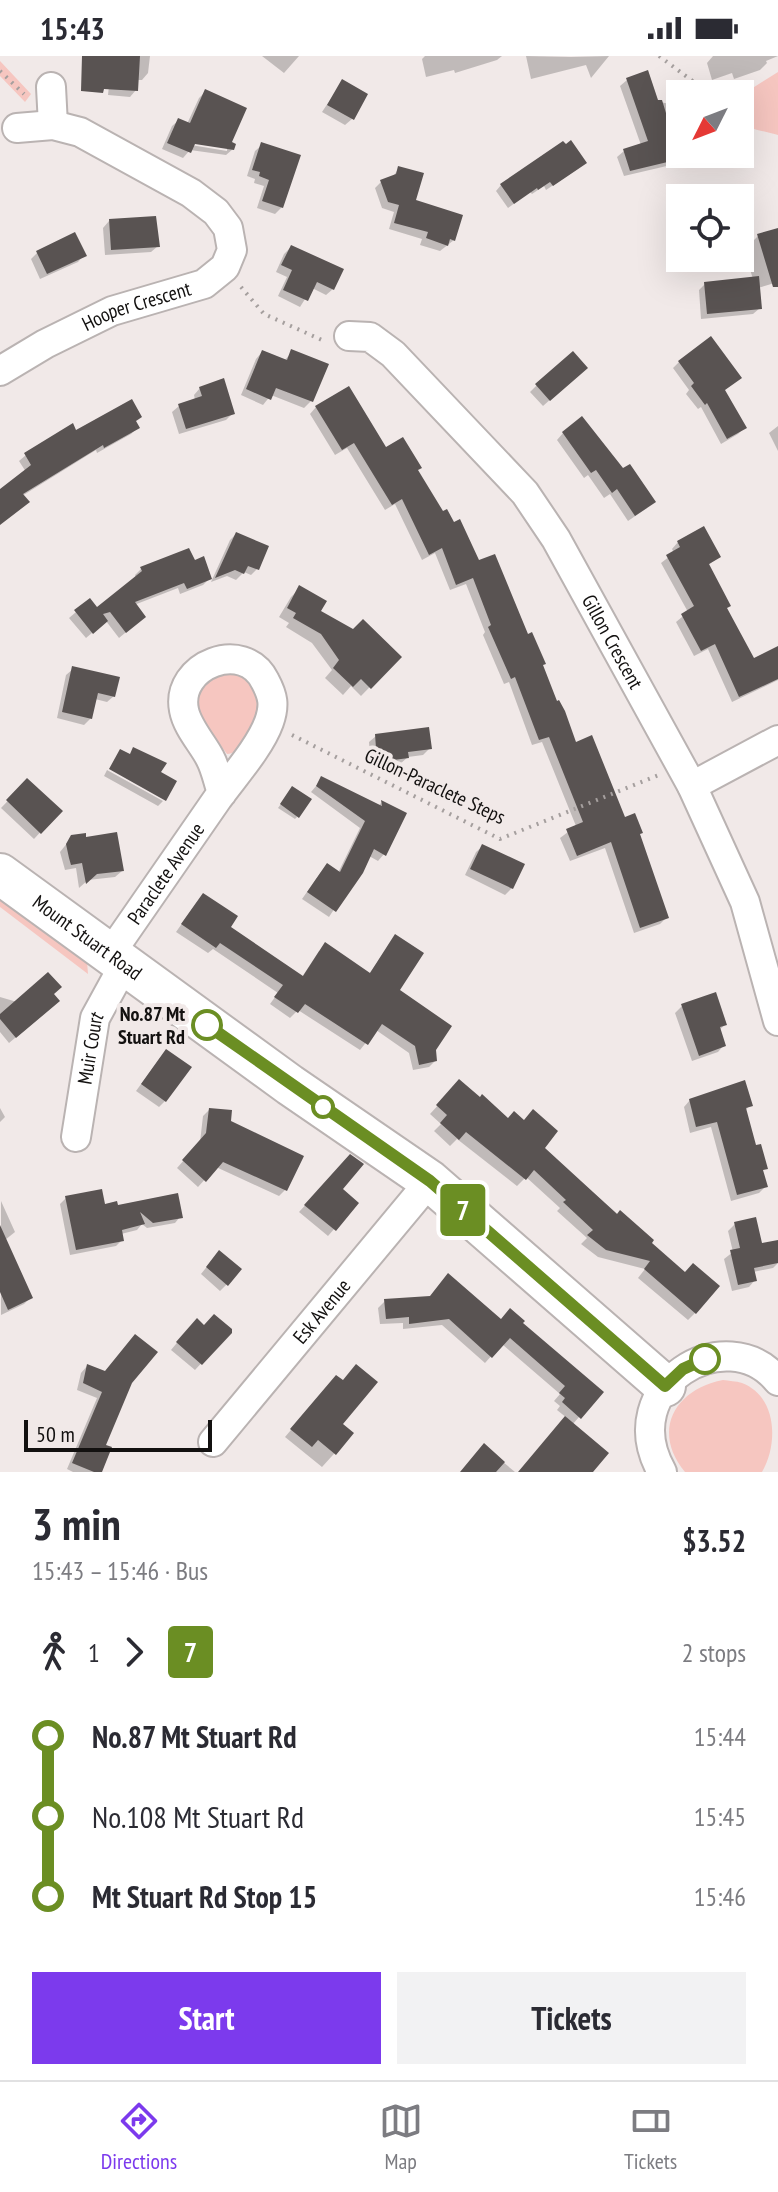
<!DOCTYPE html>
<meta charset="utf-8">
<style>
body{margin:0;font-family:"PT Sans Narrow",sans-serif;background:#f2f2f3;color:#2b2b33;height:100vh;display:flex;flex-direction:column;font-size:30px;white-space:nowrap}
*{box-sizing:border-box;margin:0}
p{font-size:26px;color:#7c7c81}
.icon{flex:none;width:44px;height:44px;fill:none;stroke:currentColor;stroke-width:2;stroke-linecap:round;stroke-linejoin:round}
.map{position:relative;height:1416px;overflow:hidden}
.panel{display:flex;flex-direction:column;background:#fff;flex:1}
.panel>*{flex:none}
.badge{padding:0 16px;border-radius:6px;font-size:28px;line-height:52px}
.needle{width:52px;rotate:228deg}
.tools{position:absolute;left:666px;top:24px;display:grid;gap:16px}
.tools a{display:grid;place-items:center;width:88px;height:88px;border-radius:0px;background:#fff;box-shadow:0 8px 32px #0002;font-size:40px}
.scale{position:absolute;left:24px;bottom:20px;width:188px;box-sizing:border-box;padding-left:8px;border:4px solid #131110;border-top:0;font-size:22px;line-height:28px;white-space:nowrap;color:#131110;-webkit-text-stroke:6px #f1e9e8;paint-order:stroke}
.map>.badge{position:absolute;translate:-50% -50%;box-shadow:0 0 0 4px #fff}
.legs{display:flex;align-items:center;gap:12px;height:88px;padding:0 32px;font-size:26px}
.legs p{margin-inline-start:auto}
.overview{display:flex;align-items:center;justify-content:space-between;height:136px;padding:0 32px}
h1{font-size:44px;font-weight:600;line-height:60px}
.cta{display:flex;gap:16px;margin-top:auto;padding:16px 32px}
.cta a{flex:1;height:92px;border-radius:0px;background:#7c3aed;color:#fff;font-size:32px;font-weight:600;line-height:92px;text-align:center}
.cta a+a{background:#f2f2f3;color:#2b2b33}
ul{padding:0 32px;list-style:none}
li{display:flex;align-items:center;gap:28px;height:80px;font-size:30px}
li i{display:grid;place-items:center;width:12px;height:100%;margin:0 10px;background:currentColor}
li i::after{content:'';width:20px;height:20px;margin:-10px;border:6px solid;border-radius:50%;background:#fff}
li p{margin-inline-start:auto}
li:first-child i{background:linear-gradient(#0000 50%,currentColor 0)}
li:last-child i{background:linear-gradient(currentColor 50%,#0000 0)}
.status{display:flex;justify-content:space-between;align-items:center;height:56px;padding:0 40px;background:#fff;direction:ltr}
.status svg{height:22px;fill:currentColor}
.tabs{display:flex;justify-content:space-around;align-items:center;height:112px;border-top:2px solid #e1e1e2;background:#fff;font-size:22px;color:#7c7c81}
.tabs a{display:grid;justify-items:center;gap:4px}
.tabs .current{color:#7c3aed}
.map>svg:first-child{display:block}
.green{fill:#f6c6c0}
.shadow{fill:#0003;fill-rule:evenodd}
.building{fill:#595352}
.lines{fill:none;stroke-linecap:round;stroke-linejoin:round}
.street-casing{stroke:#bab3b2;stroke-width:32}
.secondary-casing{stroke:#bab3b2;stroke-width:44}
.path{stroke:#a59f9e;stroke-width:4;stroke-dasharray:2 6;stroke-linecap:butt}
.street{stroke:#fff;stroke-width:28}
.secondary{stroke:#fff;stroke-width:40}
.line-1-casing{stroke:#fff;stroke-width:18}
.line-1{stroke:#6b8e23;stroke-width:12}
.stop-1-dot{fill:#fff;stroke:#6b8e23;stroke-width:4}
.labels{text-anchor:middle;stroke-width:8;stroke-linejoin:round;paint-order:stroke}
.street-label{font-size:20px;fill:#131110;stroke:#f1e9e8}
.stop-label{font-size:20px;font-weight:bold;fill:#131110;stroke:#f1e9e8;text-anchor:end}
</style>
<div class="status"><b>15:43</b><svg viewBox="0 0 49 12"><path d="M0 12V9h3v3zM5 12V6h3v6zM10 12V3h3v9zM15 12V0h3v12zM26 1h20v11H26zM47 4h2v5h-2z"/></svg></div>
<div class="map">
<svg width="778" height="1416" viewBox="0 0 778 1416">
<rect width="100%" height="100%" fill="#f1e9e8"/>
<path class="green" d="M0,5l31,33 -6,8 -25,-26z
M778,16v63c-30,-8 -38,-4 -38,-39z
M231,614c11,5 20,8 25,20 8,18 -7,63 -29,64l-32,-43 6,-29z
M0,837l87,68 1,13 -88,-67z
M723,1324c6,1 13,1 19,3 36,14 36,62 20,89h-77c-34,-41 -10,-83 38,-92z"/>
<path class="shadow" d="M112,0h38l-2,17 -6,7h-5l-1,10 -6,7 -22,-2z
M262,0h37l-15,17z
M425,0h77l-5,4 -42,13 -1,-3 -28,7 -4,-18z
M526,0l45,1 38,-1 -18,22 -5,-13 -55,14z
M713,0h65l-12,5 1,2 -7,7 -26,9 -2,-6 -20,7 -5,-17z
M627,24l23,20 30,6v41l-6,-2 4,14 -7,6 -47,11 -7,-19 7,-6 17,-6 -21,-59z
M342,26l10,37 -7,6 -23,-13z
M206,35l27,58 -7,6 -36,-5 -7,8 -21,-9 10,-23 7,-6 8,4 12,-26zM186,84l41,6v5l-42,-7z
M262,89l20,62 -7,7 -18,-6 7,-22 -10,-3 1,-4 -8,-3 8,-25z
M399,112l15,33 40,39 -14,11 -20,-6 2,-6 -33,-10 5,-17 -12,-4 -7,-20 6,-6 11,-4z
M579,112l-33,22 -2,-4 -12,8 -2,-2 -22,16 -12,-17 5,-6z
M109,165l49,25 -7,6 -46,3 -2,-27z
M778,174v52l-20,6 2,20 -7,6 -52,5 -2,-29 6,-6 48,-5 -6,-19 7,-8 -3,-9 7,-7z
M291,191l42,42 -7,6 -14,-7 -12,19 -22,-11 9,-19 -11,-5 8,-18z
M37,197l47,2 -6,7 -38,17 -9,-20z
M262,296l22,9 8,-9 19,49 -7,7 -33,-13 -8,10 -22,-10 15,-36z
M679,306l45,28 20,38 -6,6 -17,10 -20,-37 -3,2 -12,-15 3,-4 -16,-22z
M579,318l-36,32 -13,-14 7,-7z
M200,332l33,25 -7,7 -47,14 -7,-22 7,-6 16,-6 -1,-5z
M316,351l100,64 26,42 36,49 63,103 34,79 49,75 14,16 29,82 -7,7 -26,9 -29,-85 -35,13 -10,-23 16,-12 -34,-84 -10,3 -23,-63 -5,2 -21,-49 2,-3 -19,-48 -16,6 -15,-37 -13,7 -27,-56 -10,6 -38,-62 -12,7 -25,-41z
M134,366l3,6 -6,6 -34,19 -1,-3 -74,46 -22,28v-33l26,-19 -7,-11 7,-6 50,-23z
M778,370v25l-9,-18z
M563,377l84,75 -19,13 -18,-27 -6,4 -16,-23 -4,3 -27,-38z
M236,478l21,35 -6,6 -7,-3 -8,8 -9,-4 -16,6 19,-42z
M678,486l41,15 -12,9 18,43 28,51 25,-11v31l-46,22 -24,-53 -14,7 -18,-34 12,-10 -27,-49 13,-10 -2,-4z
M194,506l16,16 -7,7 -23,9 -2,-6 -44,17 3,18 -18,15 -13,-17 -20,17 -17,-20 21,-18 7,9 39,-31 -1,-3 6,-6z
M300,532l19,23 80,46 -38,39 -10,-10 -8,9 -18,-17 7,-8 -20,-27 -26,-16 3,-4 -10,-6 12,-20z
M73,613l41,27 -7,6 -12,-3 -4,19 -7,7 -27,-7 9,-43z
M376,680l54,12 -7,7 -15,2 -8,7 -29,3 -2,-25z
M107,714l56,31 -5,5 -54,-30z
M322,723l56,28 3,-4 23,11 -20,40 -6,7 -9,-5 -40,61 -27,-18 19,-27 17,1 22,-45 -49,-36z
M27,725l33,30 -26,28 -33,-31z
M290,735l7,26 -2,2 -17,-11z
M72,781l13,2 37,32 -7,6 -27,3 -9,8 -3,-20 -11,2 -5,-18z
M483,790l29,42 -7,7 -40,-20 11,-23z
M197,846l31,25 74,50 17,-26 50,23 27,-38 1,54 36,60 2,11 -6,6 -16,3 -4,-17 -33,-23 -16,20 -62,-40 -8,8 -20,-14 8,-11 -65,-44 -5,4 -32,-21z
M0,941l17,5 35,5 -43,36 -9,-11z
M682,950l43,19 -6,5 5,15 -6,7 -26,9 -17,-48z
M160,1002l5,43 -6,6 -23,-16z
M452,1034l91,58 142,126 10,39 -7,7 -50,-42 7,-9 -47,-12 -17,-13 6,-6 -30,-27 3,-3 -34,-31 -9,9 -60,-47 -7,7 -16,-15 7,-7 -11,-10z
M690,1044l60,5 -5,6 10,37 10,20 -4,4 4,15 -6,6 -28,8 -20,-74 -21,6 -6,-26z
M0,1052l5,9 -5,5z
M209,1054l20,12 57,67 -7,7 -63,-29 -18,20 -21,-19 23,-26 3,-26z
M344,1107l-4,27 16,14 -28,32 -29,-24z
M66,1142l37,8 77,11 -5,6 -28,5 -5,-4 -5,6 -16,4 1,6 -6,6 -46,9 -10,-51z
M1,1145l14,31 -10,8 26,57 -7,7 -23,11z
M735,1168l25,22 18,8v9l-5,5 -20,4 2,8 -6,7 -17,4 -8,-32 9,-7 -5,-21z
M213,1203l14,25 -7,7 -19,-17z
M385,1245l135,22 81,69 -29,33 18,47h-70l47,-54 -10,-8 3,-4 -6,-5 6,-7 -58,-50 -17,19 -43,-38 -39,4v-6l-23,1 -2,-16z
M190,1271l40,5 -35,38 -24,-20z
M87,1310l44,15 -28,65 -3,26h-27l-6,-3 30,-71 -20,-8 4,-17z
M330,1328l10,40 12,10 -30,33 -37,-30z
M484,1390l31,26h-54z"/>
<path class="building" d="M82,0h58l-2,35 -34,-2 -1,4 -22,-2z
M648,14l10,30h4l18,59 -50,12 -7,-22 25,-8 -22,-63z
M342,23l26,15 -14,26 -27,-15z
M205,33l42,19 -15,34 4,2 -2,6 -39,-6 -4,9 -24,-10 11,-25 12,5z
M571,84l16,23 -34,23 -3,-4 -12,8 -1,-2 -23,16 -14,-20 63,-43 3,3z
M261,86l40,13 -18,53 -21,-7 7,-21 -10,-4 1,-4 -8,-2z
M398,110l26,7 -8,27 47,15 -8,26 -5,-2 -2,7 -22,-8 2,-6 -34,-9 5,-18 -11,-3 -8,-22 16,-6z
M156,160l4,31 -49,3 -2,-31z
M778,172v59h-5l-16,-53z
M75,176l12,24 -40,18 -11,-23z
M291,189l53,24 -10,21 -17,-8 -9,19 -25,-11 9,-20 -11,-5z
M759,220l3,33 -55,5 -3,-32z
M711,280l31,42 -17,12 22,38 -20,11 -20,-36 -2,2 -14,-19 3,-3 -16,-22z
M291,293l38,15 -16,38 -37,-14 -5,12 -25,-11 16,-39 25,10z
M573,295l15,17 -38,33 -15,-17z
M224,322l11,36 -49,15 -8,-25 24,-8 -3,-9z
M349,330l37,61 17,-10 19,31 -4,2 25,41 4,-2 7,13 6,-3 19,41 16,-6 33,80 4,-2 14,32 -3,1 14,36 2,-1 6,11 11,31 16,-7 33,82 10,-4 8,20 -3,1 29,84 -29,10 -29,-86 -34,14 -11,-27 17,-7 -34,-85 -10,3 -24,-63 -4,2 -23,-52 3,-2 -18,-47 -17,7 -14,-37 -13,7 -27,-56 -10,6 -38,-62 -12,7 -27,-44z
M132,343l10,18 -6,4 4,7 -36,20 -1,-3 -80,49 7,8 -30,23v-36l31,-24 -7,-12 49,-30 3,7z
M582,360l41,52 7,-4 26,38 -21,14 -18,-27 -5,4 -16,-23 -5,3 -29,-41z
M704,470l17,31 -12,7 22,42 -4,2 27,50 24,-12v33l-39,18 -24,-53 -14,7 -20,-37 13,-8 -28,-51 14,-8 -3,-6z
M236,476l33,14 -10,24 -11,-4 -4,8 -9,-4 -20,8z
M189,492l6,12 9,-4 8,23 -25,10 -3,-6 -49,19 11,15 -20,16 -16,-21 -7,2 5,7 -15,13 -19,-24 16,-12 7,9 45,-36 -2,-4z
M299,529l28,16 -6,10 32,18 10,-10 39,38 -31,32 -10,-10 -8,8 -20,-19 6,-8 -18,-26 -28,-16 3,-5 -9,-5z
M72,610l48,11 -5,20 -17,-4 -6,26 -30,-7z
M429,671l3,22 -24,3 1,6 -32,4 -2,-28z
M133,691l34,16 -6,9 16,9 -11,20 -57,-32 11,-20 10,5z
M321,720l61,30 -1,-6 26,13 -21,43 -12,-7 -11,24 -27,39 -29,-20 20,-29 13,9 25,-51 -49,-35z
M27,722l36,33 -22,23 -35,-34z
M292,730l20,13 -13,19 -19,-14z
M117,776l7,39 -27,3 -11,10 -4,-21 -11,2 -2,-7 -3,-14 5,-9 15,-2v4z
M482,788l43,20 -12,25 -43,-20z
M203,837l35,23 -7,11 72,49 22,-34 45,31 25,-39 29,19 -24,37 52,36 -16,24 1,11 -18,4 -4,-19 -33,-22 -14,21 -63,-41 -7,9 -24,-16 9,-12 -63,-42 -4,5 -35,-24z
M48,916l14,15 -8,7 6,7 -44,37 -16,-19v-5z
M716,936l11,33 -7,2 6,19 -27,10 -18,-52z
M166,993l26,18 -26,35 -25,-18z
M459,1023l21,18 2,-3 26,24 6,-7 10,9 9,-11 25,22 -13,17 72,66 3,-4 34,30 -2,3 33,29 8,-9 27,23 -24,28 -52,-45 6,-8 -44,-11 -19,-15 6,-5 -30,-28 3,-2 -32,-30 -8,10 -60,-48 -7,8 -19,-17 7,-8 -11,-10z
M745,1024l8,26 -7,2 10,37 5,-1 7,25 -5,1 5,17 -31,8 -20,-73 -21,5 -7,-28z
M209,1052l23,2 -1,11 73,35 -17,35 -64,-29 -17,20 -24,-22 24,-27z
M350,1098l14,10 -21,25 16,14 -23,28 -32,-26z
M102,1133l3,15 12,-3 1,4 60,-12 5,25 -30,5 -13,-11 5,12 -23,6 2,11 -48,9 -11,-54z
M756,1161l6,26 16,-3v23l-24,5 3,13 -19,4 -8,-35 10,-2 -6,-26z
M0,1169l33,73 -25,12 -8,-18z
M219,1194l23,19 -14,17 -22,-19z
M448,1217l53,46 9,-11 15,13 -2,2 81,69 -23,27 -19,-17 3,-4 -6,-5 6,-7 -55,-48 -18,20 -43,-39 -40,5v-7l-23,2 -2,-20 46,-3z
M214,1258l18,15v4l-30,32 -26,-23 21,-24 7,7z
M135,1278l23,18 -26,31 -26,62 6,2 -10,25h-8l-22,-9 30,-71 -19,-9 4,-19 18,7z
M356,1308l22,18 -35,42 11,9 -18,22 -18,-15 -6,7 -22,-18 46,-54 7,5z
M565,1360l44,37 -16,19h-75z
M484,1387l21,19 -9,10h-36z"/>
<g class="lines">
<g class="street-casing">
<g id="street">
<path d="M51,31l2,38"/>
<path id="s1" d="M349,280l21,1 23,17 132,139 31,46 136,247 53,116 33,119"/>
<path id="s2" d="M0,315l45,-27 67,-33 92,-27 21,-17 7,-17 -4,-22 -12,-16 -25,-19 -111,-61 -27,-7 -36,3"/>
<path d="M692,730l86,-46"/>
<path id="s3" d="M110,898c36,-52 72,-104 108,-156 16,-22 42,-51 51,-76 6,-17 4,-26 -4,-41 -21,-43 -90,-16 -81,29 3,17 19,34 26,48 6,11 8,24 12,35"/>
<path id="s4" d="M76,1081l19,-119 29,-53"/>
<path id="s5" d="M213,1386l217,-261"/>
<path d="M662,1416c-49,-86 65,-154 116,-91"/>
</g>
</g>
<g class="secondary-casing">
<g id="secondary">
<path id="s6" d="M0,818l290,211 140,96 235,205"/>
</g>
</g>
<path class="path" d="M659,0l51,38
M0,15l24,23
M241,231l23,27 58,26
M292,679l208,104 159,-64"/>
<use href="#street" class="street"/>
<use href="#secondary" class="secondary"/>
</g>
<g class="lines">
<g class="line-1-casing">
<path id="line-1" d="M207,969l223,156 235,205 18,-17 22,-10"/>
</g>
<use href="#line-1" class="line-1"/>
</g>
<g class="stop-1-dot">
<circle cx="207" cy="969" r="14"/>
<circle cx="323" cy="1051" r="10"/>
<circle cx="705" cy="1303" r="14"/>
</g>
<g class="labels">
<g class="street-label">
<text dy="7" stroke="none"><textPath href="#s2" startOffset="152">Hooper Crescent</textPath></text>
<text dy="7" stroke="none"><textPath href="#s1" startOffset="414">Gillon Crescent</textPath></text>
<text transform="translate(435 730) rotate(25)" y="7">Gillon-Paraclete Steps</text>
<text dy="7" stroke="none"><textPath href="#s3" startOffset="98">Paraclete Avenue</textPath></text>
<text dy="7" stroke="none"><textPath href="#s6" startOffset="108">Mount Stuart Road</textPath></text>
<text dy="7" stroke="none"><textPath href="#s4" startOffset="90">Muir Court</textPath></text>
<text dy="7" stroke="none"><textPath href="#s5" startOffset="170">Esk Avenue</textPath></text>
</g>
<g class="stop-label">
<text x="185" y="965">No.87 Mt<tspan x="185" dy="23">Stuart Rd</tspan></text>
</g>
</g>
</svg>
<div class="tools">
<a><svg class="needle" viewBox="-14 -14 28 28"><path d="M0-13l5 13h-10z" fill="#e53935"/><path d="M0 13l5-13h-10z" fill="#7c7c81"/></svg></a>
<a><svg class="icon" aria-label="locate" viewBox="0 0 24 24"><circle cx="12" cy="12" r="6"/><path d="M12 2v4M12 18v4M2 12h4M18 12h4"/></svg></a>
</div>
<div class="scale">50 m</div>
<b class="badge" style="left:463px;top:1154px;background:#6b8e23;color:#fff">7</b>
</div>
<section class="panel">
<div class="overview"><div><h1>3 min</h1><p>15:43 – 15:46 · Bus</p></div><b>$3.52</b></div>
<div class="legs"><svg class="icon" aria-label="walk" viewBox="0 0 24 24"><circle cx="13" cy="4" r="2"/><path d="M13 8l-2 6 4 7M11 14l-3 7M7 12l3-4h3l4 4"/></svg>1<svg class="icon" aria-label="forward" viewBox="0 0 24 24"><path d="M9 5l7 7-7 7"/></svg><b class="badge" style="background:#6b8e23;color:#fff">7</b><p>2 stops</p></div>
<ul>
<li><i style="color:#6b8e23"></i><b>No.87 Mt Stuart Rd</b><p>15:44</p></li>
<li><i style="color:#6b8e23"></i><span>No.108 Mt Stuart Rd</span><p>15:45</p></li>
<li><i style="color:#6b8e23"></i><b>Mt Stuart Rd Stop 15</b><p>15:46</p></li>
</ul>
<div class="cta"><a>Start</a><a>Tickets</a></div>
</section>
<nav class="tabs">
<a class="current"><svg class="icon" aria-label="directions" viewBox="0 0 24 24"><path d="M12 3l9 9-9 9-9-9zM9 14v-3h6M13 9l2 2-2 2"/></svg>Directions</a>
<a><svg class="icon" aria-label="map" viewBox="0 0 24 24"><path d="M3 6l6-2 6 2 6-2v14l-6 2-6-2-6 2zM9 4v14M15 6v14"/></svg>Map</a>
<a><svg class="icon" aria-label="tickets" viewBox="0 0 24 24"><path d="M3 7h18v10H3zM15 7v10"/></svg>Tickets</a>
</nav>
